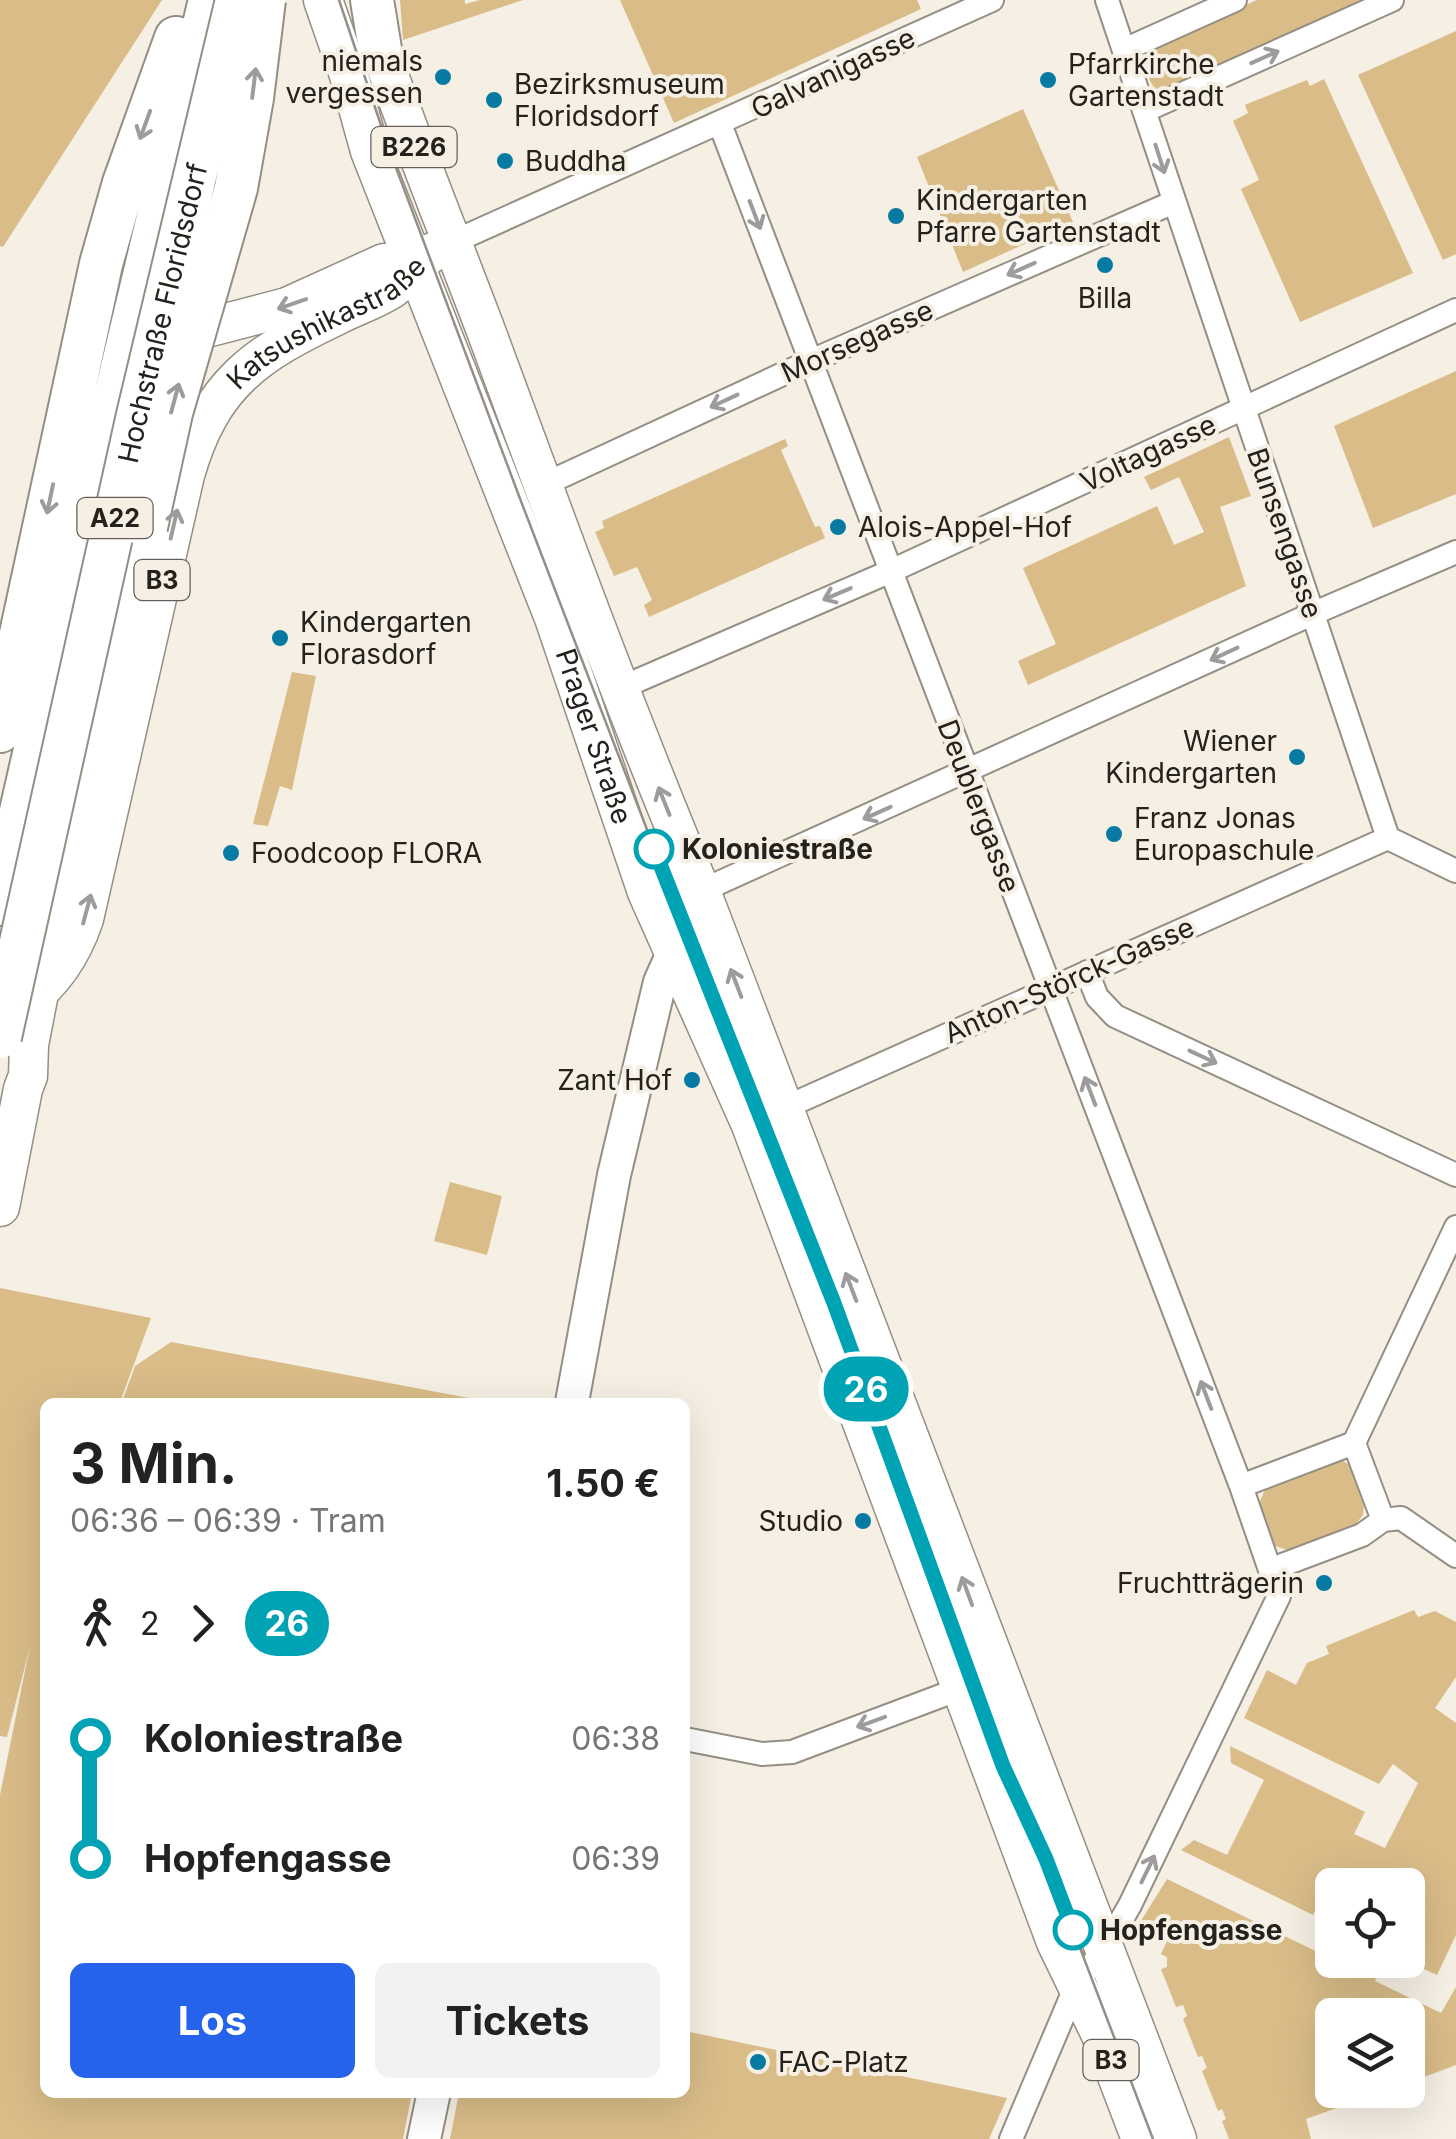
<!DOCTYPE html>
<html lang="de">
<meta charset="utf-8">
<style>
body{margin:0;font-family:Inter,sans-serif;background:#f2f2f2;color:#222;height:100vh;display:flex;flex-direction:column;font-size:38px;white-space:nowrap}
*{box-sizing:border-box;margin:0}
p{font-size:32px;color:#767676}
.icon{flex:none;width:55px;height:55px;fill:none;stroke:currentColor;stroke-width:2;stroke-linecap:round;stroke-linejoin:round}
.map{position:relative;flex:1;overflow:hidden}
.sheet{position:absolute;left:40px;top:1398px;width:650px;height:700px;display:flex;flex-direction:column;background:#fff;border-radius:15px;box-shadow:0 10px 40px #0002}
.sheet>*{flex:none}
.badge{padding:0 20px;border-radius:32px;font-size:35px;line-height:65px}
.controls{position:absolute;left:1315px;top:1868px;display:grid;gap:20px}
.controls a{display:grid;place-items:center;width:110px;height:110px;border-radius:15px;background:#fff;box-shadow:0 10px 40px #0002;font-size:50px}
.map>.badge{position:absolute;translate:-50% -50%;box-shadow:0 0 0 5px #fff}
.legs{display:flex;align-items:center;gap:15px;height:110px;padding:0 30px;font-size:32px}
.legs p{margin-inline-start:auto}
.summary{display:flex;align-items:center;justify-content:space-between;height:170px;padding:0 30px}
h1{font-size:55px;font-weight:700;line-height:75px}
.cta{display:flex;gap:20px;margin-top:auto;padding:20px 30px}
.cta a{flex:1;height:115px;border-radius:15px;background:#2563eb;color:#fff;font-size:40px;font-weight:700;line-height:115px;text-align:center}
.cta a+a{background:#f2f2f2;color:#222}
ul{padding:0 30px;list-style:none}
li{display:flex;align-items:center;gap:35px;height:120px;font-size:38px}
li i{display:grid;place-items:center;width:15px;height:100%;margin:0 12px;background:currentColor}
li i::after{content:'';width:25px;height:25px;margin:-12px;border:8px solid;border-radius:50%;background:#fff}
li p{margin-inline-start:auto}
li:first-child i{background:linear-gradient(#0000 50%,currentColor 0)}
li:last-child i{background:linear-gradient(currentColor 50%,#0000 0)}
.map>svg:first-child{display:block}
.green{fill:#d9bc88}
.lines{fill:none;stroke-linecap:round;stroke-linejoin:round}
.street-casing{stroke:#948e83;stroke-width:26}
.secondary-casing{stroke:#948e83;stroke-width:36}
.primary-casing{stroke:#948e83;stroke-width:41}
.highway-casing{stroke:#948e83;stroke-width:46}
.street{stroke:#fff;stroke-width:22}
.secondary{stroke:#fff;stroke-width:32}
.primary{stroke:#fff;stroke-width:38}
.highway{stroke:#fff;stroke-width:42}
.tram{stroke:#948f87;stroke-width:2.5}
.highway-bridge-casing{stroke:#948e83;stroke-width:46;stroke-linecap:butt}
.highway-bridge{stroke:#fff;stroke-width:42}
.oneway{stroke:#9d9c9a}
.line-1-casing{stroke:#fff;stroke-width:22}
.line-1{stroke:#00a3b4;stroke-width:15}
.poi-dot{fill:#067aa3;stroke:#f6efe4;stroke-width:4}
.stop-1-dot{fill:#fff;stroke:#00a3b4;stroke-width:5}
.labels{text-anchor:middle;stroke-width:8;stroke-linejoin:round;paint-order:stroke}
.shield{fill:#f6efe4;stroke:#646059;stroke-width:2.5}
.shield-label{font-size:25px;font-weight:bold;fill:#25221e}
.poi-label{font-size:28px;fill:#25221e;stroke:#f6efe4;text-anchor:start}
.street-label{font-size:28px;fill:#25221e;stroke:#f6efe4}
.stop-label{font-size:28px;font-weight:bold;fill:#25221e;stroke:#f6efe4;text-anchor:start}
</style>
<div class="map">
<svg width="1456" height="2139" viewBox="0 0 1456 2139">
<rect width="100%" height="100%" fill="#f6efe4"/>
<path class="green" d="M0,0h162l-159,247 -3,-1z
M400,0h65v4l15,-4h43l-120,40z
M620,0h297l4,9 -247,114z
M1257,0h120l-213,94 -9,-4c-7,-14 -16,-26 -7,-41z
M1456,31v223l-13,6 -85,-185z
M1324,79l89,194 -113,49 -59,-133 18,-9 -26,-59 15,-8 -3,-8 7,-3 55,-22 3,6z
M1023,109l50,113 -110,50 -46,-115z
M1456,371v123l-83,34 -39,-102z
M1229,437l22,59 -31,11 26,79 -218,99 -10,-24 38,-17 -33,-76 134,-62 17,39 30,-13 -25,-55 -28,13 -7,-13z
M785,439l3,7 -7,4 34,77 5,-1 5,12 -176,79 -5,-12 8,-5 -15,-33 -23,9 -19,-44 9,-4 -2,-7z
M292,672l24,4 -24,114 -12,-4 -12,40 -15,-2z
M450,1182l52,14 -15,59 -53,-14z
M0,1288l151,30 -31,84h-75v690l367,1 -9,46h-403v-344l30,-149 -23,91 -7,-1z
M171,1342l319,60h-368l13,-36z
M1343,1461l13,8 9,26 -2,20 -8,10 -64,26 -16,-5 -16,-42 7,-17 57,-23z
M1414,1610l4,7 17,-6 21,11v55l-21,31 21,15v212l-19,40 -33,-15h4v-75h-76v13l-8,-4 -11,21 -132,-65 13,-10 33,15 37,-75 -33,-17 -1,-17 135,66 -11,22 31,14 33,-65 -25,-19 -14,20 -135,-66 23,-48 29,15 11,-22 22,-9 -3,-8z
M1167,1879l163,79 2,-3v5h53l-10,21 66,32 15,-26v78l-48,18v-68h-76v75h55l-81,29 5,20h-82l-7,-18 4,-2 -4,-10 -4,2 -16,-40 5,-3 -5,-12 -4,1 -15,-38 4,-3 -4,-11 -7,2 -15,-38 6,-2v-10l-6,-3 7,-15 -29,-15z
M685,2031l322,67 -18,41h-539l9,-46 226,-1z"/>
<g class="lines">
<g class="street-casing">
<path id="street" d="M1107,0l281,838
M1124,50l111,-50
M1144,111l248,-111
M720,124l521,1362 38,110 -149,309 -26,45 -26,31 -67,158
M453,242l539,-242
M543,485l268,-124 363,-159
M618,689l271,-117 567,-262
M1388,838l68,33
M701,891l611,-277 144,-62
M1087,972l10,25 18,19 341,159
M775,1112l613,-274
M1354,1443l102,-216
M1354,1443l29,77
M1241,1486l113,-43
M1272,1569l90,-34 21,-15 18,-2 55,38
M685,1739l77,15 30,-2 170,-64"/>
</g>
<g class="secondary-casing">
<path id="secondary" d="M572,1402l42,-227 46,-193 14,-31
M424,2139l10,-47"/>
</g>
<g class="primary-casing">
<g id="primary">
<path id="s1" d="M323,0l25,72 22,79 184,467 93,274 104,233 305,817 46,95 39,102"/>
<path d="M380,49c34,101 75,198 112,298 67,182 134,365 209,544l476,1248"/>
<path d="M173,342l22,-11 92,-24 97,-44h14"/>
<path id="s2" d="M0,1017c43,-20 69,-54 84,-98l101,-444c26,-92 71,-121 153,-160 17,-9 39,-16 55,-27 15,-11 21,-24 40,-36"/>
<path d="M0,1207l23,-118 5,-13 1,-31 10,-52"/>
</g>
</g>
<g class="highway-casing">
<path id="highway" d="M372,0l8,49
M0,731l101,-467 23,-81 52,-145
M0,904l112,-494 98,-410
M15,968l38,-55 17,-45 76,-341"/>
</g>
<use href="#street" class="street"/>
<use href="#secondary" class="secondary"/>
<use href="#primary" class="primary"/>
<use href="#highway" class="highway"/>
<path class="tram" d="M339,0l50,149 130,347 193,503 122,304 169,463 43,93 107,280"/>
<g class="highway-bridge-casing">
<g id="highway-bridge">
<path d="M146,527l25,-114 65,-225 16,-90 12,-98"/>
<path id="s3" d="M0,1037l138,-622 99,-415"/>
</g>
</g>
<use href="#highway-bridge" class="highway-bridge"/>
</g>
<defs><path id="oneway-shaft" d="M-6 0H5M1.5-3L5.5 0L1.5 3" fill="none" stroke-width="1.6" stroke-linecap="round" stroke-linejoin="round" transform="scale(2.5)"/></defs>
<g class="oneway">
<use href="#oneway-shaft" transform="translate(1265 57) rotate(-24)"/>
<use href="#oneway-shaft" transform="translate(254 83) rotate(-83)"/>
<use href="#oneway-shaft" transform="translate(145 125) rotate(110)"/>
<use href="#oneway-shaft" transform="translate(1160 159) rotate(72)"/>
<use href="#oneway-shaft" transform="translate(755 215) rotate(69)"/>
<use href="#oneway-shaft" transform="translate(1021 269) rotate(156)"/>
<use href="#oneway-shaft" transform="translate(292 304) rotate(161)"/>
<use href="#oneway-shaft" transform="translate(175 398) rotate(-75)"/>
<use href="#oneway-shaft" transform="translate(724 401) rotate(155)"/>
<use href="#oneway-shaft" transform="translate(50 499) rotate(102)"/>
<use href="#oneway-shaft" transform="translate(174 524) rotate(-77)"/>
<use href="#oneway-shaft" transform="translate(837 594) rotate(157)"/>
<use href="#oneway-shaft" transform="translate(1224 654) rotate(155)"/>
<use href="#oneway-shaft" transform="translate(664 801) rotate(-112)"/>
<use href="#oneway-shaft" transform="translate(877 813) rotate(156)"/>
<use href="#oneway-shaft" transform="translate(87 909) rotate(-75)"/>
<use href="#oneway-shaft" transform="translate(736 983) rotate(-111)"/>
<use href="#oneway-shaft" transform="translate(1203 1057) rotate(25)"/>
<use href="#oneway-shaft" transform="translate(1090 1091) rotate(-111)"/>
<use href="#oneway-shaft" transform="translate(851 1287) rotate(-111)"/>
<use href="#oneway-shaft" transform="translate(1206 1395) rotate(-111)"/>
<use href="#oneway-shaft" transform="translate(967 1591) rotate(-110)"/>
<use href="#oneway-shaft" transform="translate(871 1722) rotate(160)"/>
<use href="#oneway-shaft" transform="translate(1148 1869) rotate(-64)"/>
</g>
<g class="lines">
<g class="line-1-casing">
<path id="line-1" d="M654,849l180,454 169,463 43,93 27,71"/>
</g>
<use href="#line-1" class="line-1"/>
</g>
<g class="poi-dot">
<circle cx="443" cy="77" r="10"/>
<circle cx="1048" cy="80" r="10"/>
<circle cx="494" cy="100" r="10"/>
<circle cx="505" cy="161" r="10"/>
<circle cx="896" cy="216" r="10"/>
<circle cx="1105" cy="265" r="10"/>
<circle cx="838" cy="527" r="10"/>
<circle cx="280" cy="638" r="10"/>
<circle cx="1297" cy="757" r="10"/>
<circle cx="1114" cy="834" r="10"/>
<circle cx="231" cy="853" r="10"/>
<circle cx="692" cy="1080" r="10"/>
<circle cx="863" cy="1521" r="10"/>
<circle cx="1324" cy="1583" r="10"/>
<circle cx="758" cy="2062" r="10"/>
</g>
<g class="stop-1-dot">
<circle cx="654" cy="849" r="18"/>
<circle cx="1073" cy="1930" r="18"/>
</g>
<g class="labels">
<g class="shield">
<rect x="371.5" y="127" width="85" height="40" rx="8"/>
<rect x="77.5" y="498" width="75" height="40" rx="8"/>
<rect x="134.5" y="560" width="55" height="40" rx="8"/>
<rect x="1083.5" y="2040" width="55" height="40" rx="8"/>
</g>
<g class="shield-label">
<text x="414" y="156">B226</text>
<text x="115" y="527">A22</text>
<text x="162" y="589">B3</text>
<text x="1111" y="2069">B3</text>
</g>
<g class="poi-label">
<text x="423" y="71" text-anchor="end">niemals<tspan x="423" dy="32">vergessen</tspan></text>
<text x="1068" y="74">Pfarrkirche<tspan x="1068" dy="32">Gartenstadt</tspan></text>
<text x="514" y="94">Bezirksmuseum<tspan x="514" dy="32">Floridsdorf</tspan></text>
<text x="525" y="171">Buddha</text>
<text x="916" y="210">Kindergarten<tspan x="916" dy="32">Pfarre Gartenstadt</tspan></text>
<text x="1105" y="308" text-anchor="middle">Billa</text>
<text x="858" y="537">Alois-Appel-Hof</text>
<text x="300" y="632">Kindergarten<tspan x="300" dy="32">Florasdorf</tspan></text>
<text x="1277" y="751" text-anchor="end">Wiener<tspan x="1277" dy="32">Kindergarten</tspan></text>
<text x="1134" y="828">Franz Jonas<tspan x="1134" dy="32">Europaschule</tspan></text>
<text x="251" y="863">Foodcoop FLORA</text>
<text x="672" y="1090" text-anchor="end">Zant Hof</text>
<text x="843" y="1531" text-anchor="end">Studio</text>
<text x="1304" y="1593" text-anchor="end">Fruchtträgerin</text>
<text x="778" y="2072">FAC-Platz</text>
</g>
<g class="street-label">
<text transform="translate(833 73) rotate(-25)" y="10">Galvanigasse</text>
<text dy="10" stroke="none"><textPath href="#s3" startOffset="742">Hochstraße Floridsdorf</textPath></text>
<text dy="10" stroke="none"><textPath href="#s2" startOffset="805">Katsushikastraße</textPath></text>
<text transform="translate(857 341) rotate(-24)" y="10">Morsegasse</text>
<text transform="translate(1148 453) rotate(-25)" y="10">Voltagasse</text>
<text transform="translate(1285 533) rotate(71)" y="10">Bunsengasse</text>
<text dy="10" stroke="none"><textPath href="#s1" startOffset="785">Prager Straße</textPath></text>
<text transform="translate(979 806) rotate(69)" y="10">Deublergasse</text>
<text transform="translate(1069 980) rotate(-24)" y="10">Anton-Störck-Gasse</text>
</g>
<g class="stop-label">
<text x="682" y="859">Koloniestraße</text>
<text x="1100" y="1940">Hopfengasse</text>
</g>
</g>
</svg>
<div class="controls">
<a><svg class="icon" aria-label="locate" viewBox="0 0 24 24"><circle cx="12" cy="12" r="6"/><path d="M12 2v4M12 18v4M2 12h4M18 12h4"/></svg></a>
<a><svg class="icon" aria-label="layers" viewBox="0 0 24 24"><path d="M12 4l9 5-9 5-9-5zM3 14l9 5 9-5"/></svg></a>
</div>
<b class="badge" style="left:866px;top:1389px;background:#00a3b4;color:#fff">26</b>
<section class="sheet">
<div class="summary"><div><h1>3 Min.</h1><p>06:36 – 06:39 · Tram</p></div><b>1.50 €</b></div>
<div class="legs"><svg class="icon" aria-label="walk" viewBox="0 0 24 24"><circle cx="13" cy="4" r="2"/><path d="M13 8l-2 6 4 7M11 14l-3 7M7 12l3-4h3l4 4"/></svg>2<svg class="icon" aria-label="forward" viewBox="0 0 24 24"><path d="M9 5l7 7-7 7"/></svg><b class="badge" style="background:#00a3b4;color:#fff">26</b></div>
<ul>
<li><i style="color:#00a3b4"></i><b>Koloniestraße</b><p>06:38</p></li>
<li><i style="color:#00a3b4"></i><b>Hopfengasse</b><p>06:39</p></li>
</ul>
<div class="cta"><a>Los</a><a>Tickets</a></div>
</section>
</div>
